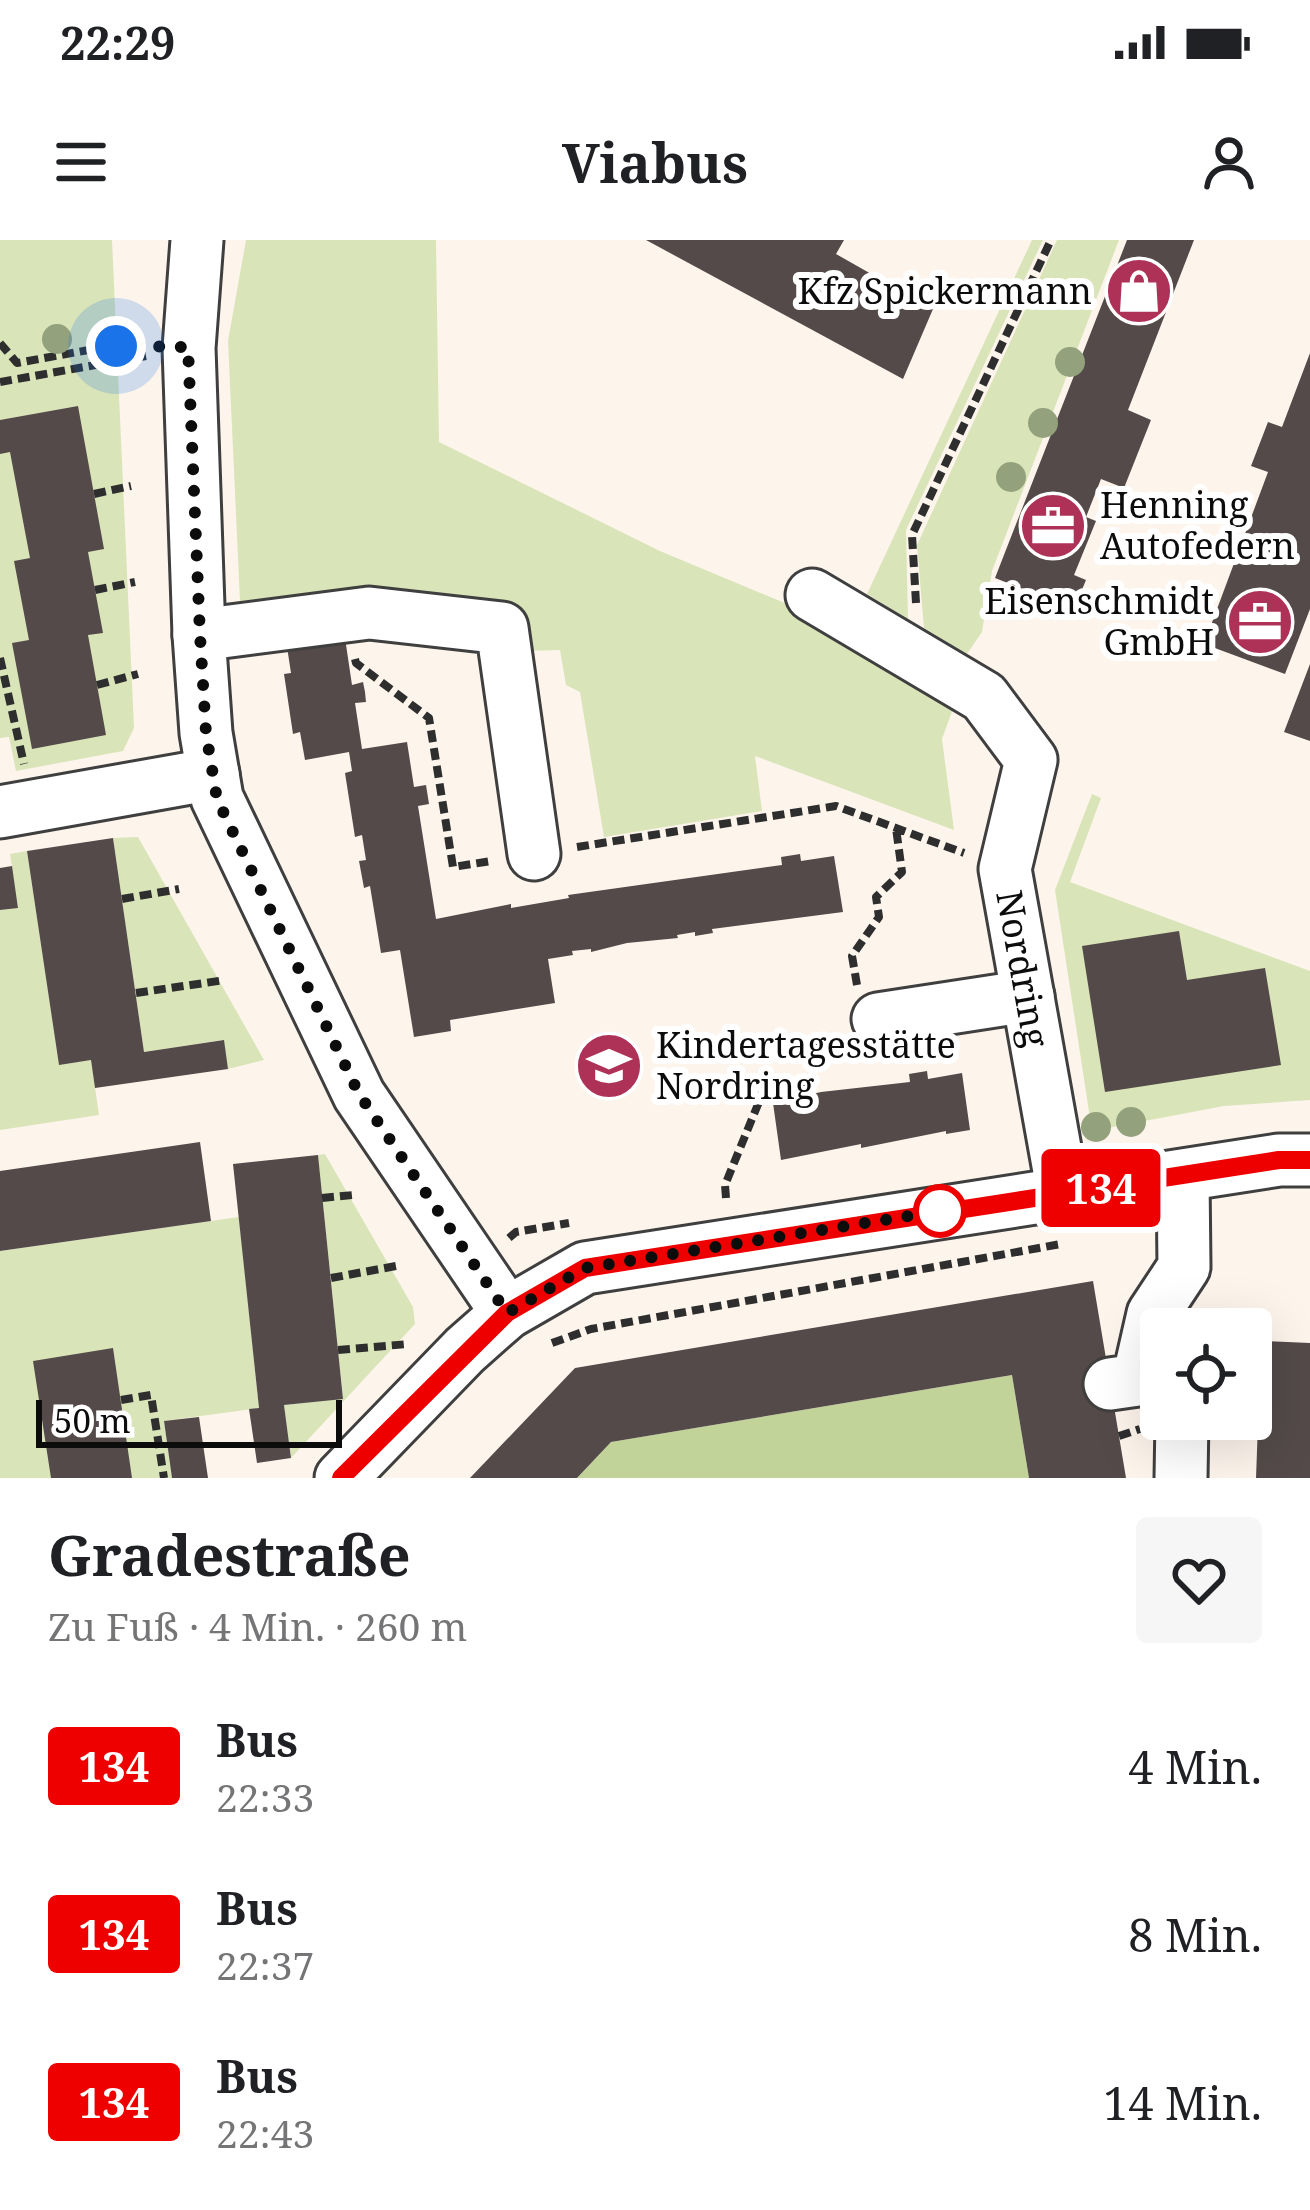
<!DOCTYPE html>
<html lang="de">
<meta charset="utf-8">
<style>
body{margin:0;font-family:"Noto Serif",serif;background:#f6f6f6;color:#202124;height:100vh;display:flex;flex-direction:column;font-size:45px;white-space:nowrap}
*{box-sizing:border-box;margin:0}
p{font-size:39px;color:#757577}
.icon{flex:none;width:66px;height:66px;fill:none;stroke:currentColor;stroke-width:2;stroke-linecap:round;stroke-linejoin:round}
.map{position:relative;height:1238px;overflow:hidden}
.panel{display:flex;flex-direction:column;background:#fff;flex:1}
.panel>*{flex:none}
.badge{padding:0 24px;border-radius:9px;font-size:42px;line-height:78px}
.controls{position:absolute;left:1140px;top:1068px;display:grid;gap:24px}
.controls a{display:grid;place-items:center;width:132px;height:132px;border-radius:12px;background:#fff;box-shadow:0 12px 48px #0002;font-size:60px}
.scale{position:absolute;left:36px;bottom:30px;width:306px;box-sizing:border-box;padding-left:12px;border:6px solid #0c0c0c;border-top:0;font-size:33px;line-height:42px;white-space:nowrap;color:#0c0c0c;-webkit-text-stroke:9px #fff;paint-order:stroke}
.you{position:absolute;width:60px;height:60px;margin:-30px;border:9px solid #fff;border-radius:50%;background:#1a73e8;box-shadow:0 0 0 18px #1a73e833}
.map>.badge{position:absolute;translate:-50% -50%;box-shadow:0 0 0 6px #fff}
.round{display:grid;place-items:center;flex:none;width:126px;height:126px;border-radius:12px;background:#f6f6f6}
.summary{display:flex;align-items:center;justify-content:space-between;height:204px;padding:0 48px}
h1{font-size:57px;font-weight:700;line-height:90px}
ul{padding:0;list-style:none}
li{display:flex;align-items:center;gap:36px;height:168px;padding:0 48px}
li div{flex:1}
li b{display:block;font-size:45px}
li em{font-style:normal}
li .badge{min-width:132px;font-weight:700;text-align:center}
.status{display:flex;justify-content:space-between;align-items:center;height:84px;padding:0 60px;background:#fff;direction:ltr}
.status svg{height:33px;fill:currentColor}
header{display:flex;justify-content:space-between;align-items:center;height:156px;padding:0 48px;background:#fff;font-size:54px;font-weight:700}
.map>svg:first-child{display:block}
.green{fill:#dae4b9}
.forest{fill:#c2d39a}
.building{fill:#534a49}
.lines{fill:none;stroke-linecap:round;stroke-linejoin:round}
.minor-casing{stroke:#3f3f3f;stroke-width:57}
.path{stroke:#2e2e2e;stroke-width:8;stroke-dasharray:12 6;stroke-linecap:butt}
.minor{stroke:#fff;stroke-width:51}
.tree{fill:#93a17d}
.line-casing{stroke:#fff;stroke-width:27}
.line{stroke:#e00;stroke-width:18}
.walk{stroke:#0c0c0c;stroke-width:12;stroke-dasharray:0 21.6}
.stop-dot{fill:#fff;stroke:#e00;stroke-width:6}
.labels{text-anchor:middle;stroke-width:12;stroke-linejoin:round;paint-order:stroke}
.poi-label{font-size:36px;fill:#0c0c0c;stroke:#fff;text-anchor:end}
.street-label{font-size:36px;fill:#0c0c0c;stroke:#fff}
</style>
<div class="status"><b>22:29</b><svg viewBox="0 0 49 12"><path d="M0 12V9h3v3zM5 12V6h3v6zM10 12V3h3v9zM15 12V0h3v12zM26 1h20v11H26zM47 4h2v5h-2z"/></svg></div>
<header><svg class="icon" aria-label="menu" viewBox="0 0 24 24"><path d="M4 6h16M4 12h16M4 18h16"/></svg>Viabus<svg class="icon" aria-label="person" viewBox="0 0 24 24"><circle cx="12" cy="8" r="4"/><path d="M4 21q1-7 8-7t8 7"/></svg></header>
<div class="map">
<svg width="1310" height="1238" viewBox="0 0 1310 1238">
<rect width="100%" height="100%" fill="#fdf5ec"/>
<path class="green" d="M0,0h112l22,488 -11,23 -107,20 -7,-34 -9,1z
M246,0h190l3,202 221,109 182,76 116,68 -16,44 12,91 -199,-74 7,55 -158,26 -24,-145 -14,-7 -6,-35 -37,1 -158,-62 -125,12 -12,-260z
M1032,0h11l-137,290 2,89 -41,-25z
M1057,0h62l-127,331 -10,61 -15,22 -43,-26 -7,-83z
M1092,554l9,4 -31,84 240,89v129l-86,6 -132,25 -37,-241z
M138,597l126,223 -36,9 -5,-29 -79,12 -31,-214z
M27,611l32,213 32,-4 8,55 -99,15v-220l18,-3 -8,-53z
M325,914l88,153 2,17 -124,134 -7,-53 59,-7 -25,-243z
M239,977l20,191 -95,13 8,57h-172v-227z"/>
<path class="forest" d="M1012,1135l17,103h-452l34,-36z"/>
<path class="building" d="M646,0h198l-8,14 97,55 -30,70z
M1127,0h67l-66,170 23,10 -27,68 -23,-9 -15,38 10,4 -22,54 12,5 -12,29 -79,-31z
M1310,113v256l-25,65 -81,-30 64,-172 -17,-6 17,-44 14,5z
M78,166l26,143 -16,3 15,81 -15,2 18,100 -74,14 -20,-106 17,-3 -15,-79 16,-3 -20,-106 -10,2v-34z
M345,398l7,47 11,-3 2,10 1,10 -11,1 7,46 45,-7 7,45 12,-2 3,19 -11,2 18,113 75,-15v4l58,-10 -1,-3 214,-30 -1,-8 19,-3 1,7 33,-5 9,56 -131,17 1,4 -18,3v-4l-18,3 1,3 -51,5 -36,9v-3l-19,2 1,4 -25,4 7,44 -105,17 1,11 -37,6 -14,-87 -19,3 -11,-67 -6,2 -5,-27 7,-1 -4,-25 -7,2 -10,-64 7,-2 -3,-19 -44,8 -5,-28 -7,2 -9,-60 7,-1 -4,-26z
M1310,424v77l-26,-9z
M113,598l31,214 80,-12 4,29 -133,19 -4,-28 -32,5 -32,-214z
M12,626l6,42 -18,2v-42z
M1179,691l8,49 78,-12 16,97 -176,27 -23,-146z
M927,831l1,8 34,-6 8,57 -24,4v-3l-85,17v-4l-80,16 -8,-57 48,-11 89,-10 -1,-8z
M200,902l11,79 -211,30v-80z
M318,915l25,244 -59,6 7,53 -34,5 -8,-54 10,-1 -26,-244z
M1093,1041l33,197h-97l-17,-103 -401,67 -34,36h-107l105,-110z
M1261,1101l49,2v135h-54z
M113,1108l19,130h-81l-18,-117z
M199,1177l9,61h-36l-8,-57z"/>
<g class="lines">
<g class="minor-casing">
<g id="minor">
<path d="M197,0l-8,108 10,287 7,98 11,65 142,297 148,218"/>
<path id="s1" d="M812,355l172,102 47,63 -26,109 58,324"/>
<path d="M199,395l170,-22 133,15 32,226"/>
<path d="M0,572l213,-38"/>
<path d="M878,779l150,-23"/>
<path d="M1110,1144l28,-4 15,-66 31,-47 -1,-91"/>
<path d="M341,1238l124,-128 42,-37 78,-45 694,-108h31"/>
<path d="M1181,1238l1,-59"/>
</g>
</g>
<path class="path" d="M0,103l17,20 99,-18 29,1
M0,142l146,-26
M94,254l37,-8
M95,350l40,-8
M916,363l-4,-68 139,-295
M0,418l24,106
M355,419l1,4 73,55 24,149 38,-6
M97,445l41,-11
M577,607l259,-41 128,47
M122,659l57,-10
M857,745l-5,-29 27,-39 -3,-20 26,-25 -6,-44
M136,753l89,-13
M322,958l31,-3
M726,958l-1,-13 38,-93 49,-8 -6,-34 34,-6
M509,998l7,-6 53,-9
M331,1038l65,-12
M552,1103l39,-14 470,-85
M338,1110l70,-6
M121,1160l30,-5 13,83
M1119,1196l21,-7"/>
<use href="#minor" class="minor"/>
</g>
<g class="tree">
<circle cx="57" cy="99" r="15"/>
<circle cx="1070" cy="122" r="15"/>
<circle cx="1043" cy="183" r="15"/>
<circle cx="1011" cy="237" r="15"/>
<circle cx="1131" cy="882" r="15"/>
<circle cx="1096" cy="887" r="15"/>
</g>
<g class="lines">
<g class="line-casing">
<path id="line" d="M341,1238l166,-165 78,-45 694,-108h31"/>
</g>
<use href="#line" class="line"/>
<path class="walk" d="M116,106l72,1 12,288 6,98 11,66 142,295 148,219 78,-45 355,-57"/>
</g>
<defs>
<g id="shop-disc" transform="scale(3.45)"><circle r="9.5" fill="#ae3157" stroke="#fff"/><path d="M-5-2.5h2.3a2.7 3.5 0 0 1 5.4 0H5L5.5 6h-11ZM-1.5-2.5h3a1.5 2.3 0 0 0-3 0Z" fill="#fff"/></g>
<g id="office-disc" transform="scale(3.45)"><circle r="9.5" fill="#ae3157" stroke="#fff"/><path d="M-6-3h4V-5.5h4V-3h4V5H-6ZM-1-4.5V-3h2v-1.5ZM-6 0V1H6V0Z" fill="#fff"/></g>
<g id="school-disc" transform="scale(3.45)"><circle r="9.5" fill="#ae3157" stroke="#fff"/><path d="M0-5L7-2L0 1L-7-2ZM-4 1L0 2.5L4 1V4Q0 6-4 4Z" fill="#fff"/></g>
</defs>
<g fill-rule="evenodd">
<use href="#shop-disc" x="1139" y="51"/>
<use href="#office-disc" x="1053" y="286"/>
<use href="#office-disc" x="1260" y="382"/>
<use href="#school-disc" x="609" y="826"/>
</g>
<circle class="stop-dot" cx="940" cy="971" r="24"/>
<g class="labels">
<g class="poi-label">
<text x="1092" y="64">Kfz Spickermann</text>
<text x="1100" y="278" text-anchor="start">Henning<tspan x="1100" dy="41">Autofedern</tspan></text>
<text x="1214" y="374">Eisenschmidt<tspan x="1214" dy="41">GmbH</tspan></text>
<text x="656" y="818" text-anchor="start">Kindertagesstätte<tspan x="656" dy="41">Nordring</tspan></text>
</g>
<g class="street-label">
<text dy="13" stroke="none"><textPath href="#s1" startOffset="492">Nordring</textPath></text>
</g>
</g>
</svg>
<div class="controls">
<a><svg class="icon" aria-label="locate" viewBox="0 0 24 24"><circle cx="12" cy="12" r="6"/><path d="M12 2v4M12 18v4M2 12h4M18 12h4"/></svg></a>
</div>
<div class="scale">50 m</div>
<div class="you" style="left:116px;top:106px"></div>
<b class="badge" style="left:1101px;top:948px;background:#e00;color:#fff">134</b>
</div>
<section class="panel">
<div class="summary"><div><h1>Gradestraße</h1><p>Zu Fuß · 4 Min. · 260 m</p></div><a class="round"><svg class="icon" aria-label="heart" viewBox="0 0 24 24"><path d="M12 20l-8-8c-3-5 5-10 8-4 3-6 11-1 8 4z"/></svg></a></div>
<ul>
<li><span class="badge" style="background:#e00;color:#fff">134</span><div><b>Bus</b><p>22:33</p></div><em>4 Min.</em></li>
<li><span class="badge" style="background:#e00;color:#fff">134</span><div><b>Bus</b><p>22:37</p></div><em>8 Min.</em></li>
<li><span class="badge" style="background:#e00;color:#fff">134</span><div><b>Bus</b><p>22:43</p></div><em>14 Min.</em></li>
</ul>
</section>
